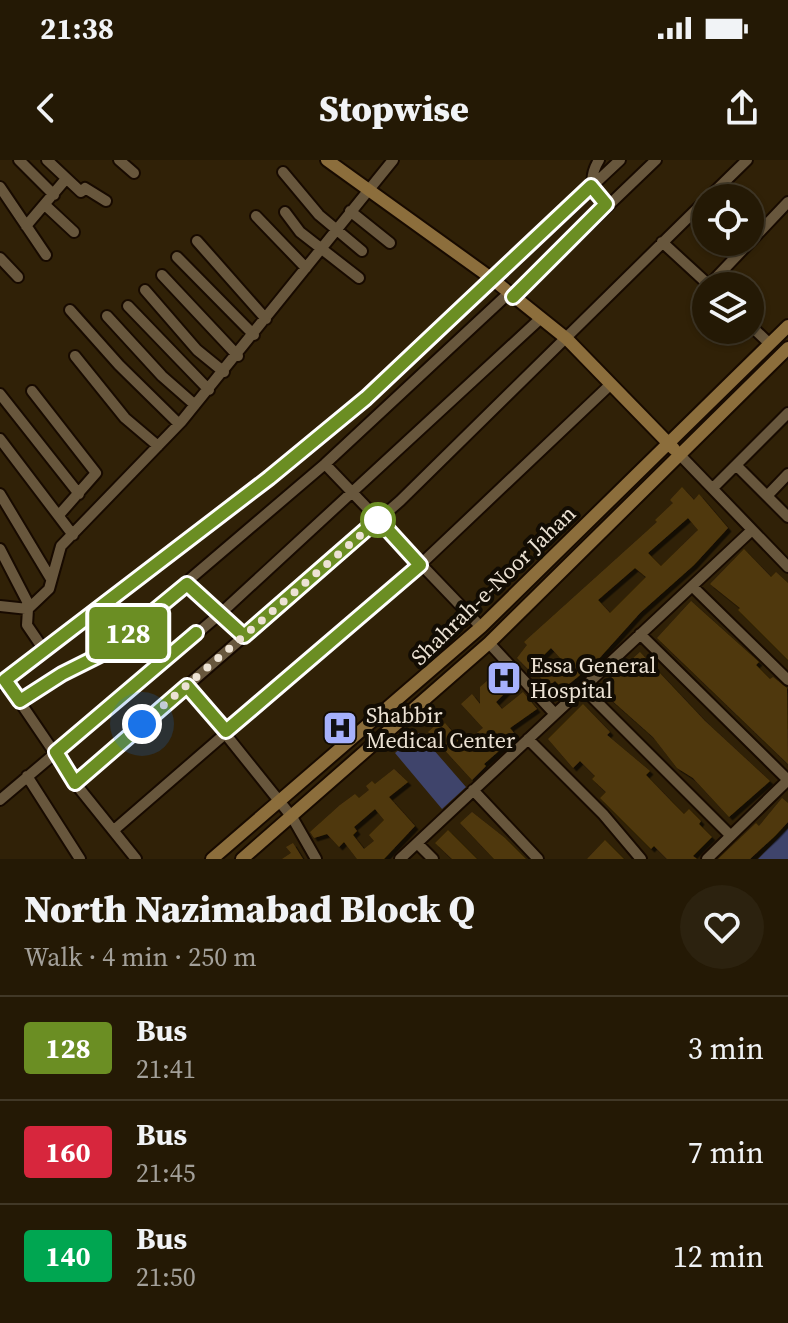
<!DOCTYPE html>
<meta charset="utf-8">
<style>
body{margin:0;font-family:"Source Serif 4",serif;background:#2c220f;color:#f1f3f6;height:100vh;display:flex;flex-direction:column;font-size:30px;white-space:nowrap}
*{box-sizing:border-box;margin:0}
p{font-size:26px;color:#a3a09a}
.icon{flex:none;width:44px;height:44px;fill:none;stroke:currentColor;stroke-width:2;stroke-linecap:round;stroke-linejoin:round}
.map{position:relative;height:699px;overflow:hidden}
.drawer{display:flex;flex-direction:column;background:#241905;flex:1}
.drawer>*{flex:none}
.badge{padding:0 16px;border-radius:6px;font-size:28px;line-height:52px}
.tools{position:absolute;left:692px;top:24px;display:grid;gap:16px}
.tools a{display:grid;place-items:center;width:72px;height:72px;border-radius:50%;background:#241905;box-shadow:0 2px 6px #0004,0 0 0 2px #413827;font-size:40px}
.you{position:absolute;width:40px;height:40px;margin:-20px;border:6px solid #fff;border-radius:50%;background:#1a73e8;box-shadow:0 0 0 12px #1a73e833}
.map>.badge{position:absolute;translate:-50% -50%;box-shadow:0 0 0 4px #fff}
.round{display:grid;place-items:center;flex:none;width:84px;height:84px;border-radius:42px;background:#2c220f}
.headline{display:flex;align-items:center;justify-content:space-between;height:136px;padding:0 24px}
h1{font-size:38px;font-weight:800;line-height:60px}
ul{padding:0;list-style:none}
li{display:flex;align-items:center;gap:24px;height:104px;padding:0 24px;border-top:2px solid #413827}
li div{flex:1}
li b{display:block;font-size:30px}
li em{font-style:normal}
li .badge{min-width:88px;font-weight:700;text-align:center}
.status{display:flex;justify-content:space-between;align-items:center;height:56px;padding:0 40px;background:#241905;direction:ltr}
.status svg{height:22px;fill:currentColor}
header{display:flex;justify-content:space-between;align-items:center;height:104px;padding:0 24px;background:#241905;font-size:36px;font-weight:800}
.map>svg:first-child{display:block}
.green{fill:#3f446b}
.building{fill:#50380d;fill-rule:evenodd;filter:url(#shadow)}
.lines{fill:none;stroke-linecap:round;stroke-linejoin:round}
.minor-casing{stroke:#170a00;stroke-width:14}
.major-casing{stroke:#170a00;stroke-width:16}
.minor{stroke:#68573d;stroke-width:10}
.major{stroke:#8c6e3c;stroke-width:12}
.line-casing{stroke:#fff;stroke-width:18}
.line{stroke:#6b8e23;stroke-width:12}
.walk{stroke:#ece2d4;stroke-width:8;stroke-dasharray:0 14.4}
.stop-dot{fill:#fff;stroke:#6b8e23;stroke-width:4}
.labels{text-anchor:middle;stroke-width:8;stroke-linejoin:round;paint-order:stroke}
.street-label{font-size:22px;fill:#ece2d4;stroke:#120c03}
.poi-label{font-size:22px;fill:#ece2d4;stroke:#120c03;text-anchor:start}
</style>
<div class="status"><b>21:38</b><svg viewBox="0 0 49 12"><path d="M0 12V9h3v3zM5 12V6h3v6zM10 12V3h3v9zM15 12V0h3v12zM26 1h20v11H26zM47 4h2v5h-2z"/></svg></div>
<header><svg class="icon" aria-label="back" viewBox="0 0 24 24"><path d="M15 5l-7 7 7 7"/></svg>Stopwise<svg class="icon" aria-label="share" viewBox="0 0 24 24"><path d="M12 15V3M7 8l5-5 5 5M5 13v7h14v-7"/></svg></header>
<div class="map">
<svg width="788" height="699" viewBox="0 0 788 699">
<defs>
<filter id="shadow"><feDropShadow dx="3.5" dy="3.5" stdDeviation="0" flood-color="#0009"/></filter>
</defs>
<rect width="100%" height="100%" fill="#302107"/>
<path class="green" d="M419,573l47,54 -24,22 -47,-56z
M788,668v31h-30z"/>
<path class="building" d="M682,327l12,13 5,-6 29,34 -34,37 -54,48 -44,49 -33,27 -8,-8 -7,5 -8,-9 21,-18 -10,-11 -22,22 -12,-12 10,-13 -3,-3 133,-120 -2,-2 18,-17 -3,-3zM688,358l10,12 -37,36 -13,-13zM635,408l11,9 -36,36 -12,-13z
M744,389l27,28 5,-5 12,11v77l-50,-50 2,-2 -30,-24z
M691,441l68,61 -3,3 14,14 3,-2 14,11 1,76 -131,-126z
M640,492l65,69 65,60 -41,36 -36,-39 -16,-10 -24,-31 -54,-48z
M501,509l13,15 -18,18 6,7 21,-17 14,17 -27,19 4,5 -8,7 2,3 -24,21 2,2 -14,14 -44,-48 11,-10 3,4 3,-3 18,21 20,-16 -22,-24 11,-10 8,10v-17z
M583,544l27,28 -3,3 43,36 -4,4 25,26 13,13 5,-5 12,12 -2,3 13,13 -19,19 4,3h-30l-13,-13 -3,3 -51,-51 6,-6 -14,-13 3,-3 -15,-15 -7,7 -25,-29z
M394,609l14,13 -19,15 26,29 -31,33h-27l-13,-17 -5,5 -12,-13 -13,4 -4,-6 30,-27 15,-11 4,4 10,-8 -3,-4 6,-5 3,3zM375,649l9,11 -15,15 5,6 -10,8 -11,-14 4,-4 -3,-4z
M782,638l6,5v19l-13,14 -25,23h-32l38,-36 3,3z
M472,652l33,26 21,21h-32l-34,-36z
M448,670l29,29h-25l-17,-16z
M605,680l19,19h-37z
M293,683l10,16h-21l9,-6 -5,-6z"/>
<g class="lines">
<g class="minor-casing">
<path id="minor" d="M19,0l35,35
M47,0l34,32 4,-4 21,13
M119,0l15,13
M599,0c-12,20 -6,28 7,44
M283,12l36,43 43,36
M0,27l46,68
M708,38l39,-38
M45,45l29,27
M350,51l40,32
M285,52l15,20 59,46
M256,56l50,52
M26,66l39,-46
M197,81l69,78
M662,82l48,44
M750,82l38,-40
M177,97l77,78
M0,98l18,19
M162,115l76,81
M709,125l41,-43
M145,130l52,60 27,22
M513,137l143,-137
M128,146l81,84
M70,150l49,55 60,59
M107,156l55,60 33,29
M750,165l20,19
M75,196l50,62 33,28
M32,231l64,82 -37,42
M0,234l79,100
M0,279l73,96
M680,295l108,112
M325,304l156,163
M736,305l52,52
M713,328l75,-75
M0,334l51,85
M767,336l21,-22
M0,389l30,58
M187,424l57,52
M692,426l96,94
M0,446l28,3
M640,474l148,146 -81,79
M489,483l66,71
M44,490l-17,-25 1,-16 21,-20 12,-43 120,-124 212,-262
M5,520l70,103 61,76
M0,524l269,-206 97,-80 254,-238
M187,526l105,131 24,42
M583,528l147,147
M20,541l42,-27 40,-20 223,-190 184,-171
M528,579l75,75 38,45
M27,616l53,83
M75,623l325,-282 306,-301
M473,630l65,69
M0,640l220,-186 321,-296
M114,670l306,-265 191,-181
M417,683l16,16
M400,699l352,-329"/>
</g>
<g class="major-casing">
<path id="major" d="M327,0l164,118 76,61 107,110
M212,699l269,-232 307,-301
M242,699l247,-216 299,-295"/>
</g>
<use href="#minor" class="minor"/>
<use href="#major" class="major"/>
</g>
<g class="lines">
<g class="line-casing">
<path id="line" d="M196,473l-140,119 19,31 112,-97 39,45 194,-166 -42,-46 -134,117 -57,-52 -85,70 -40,20 -42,27 -15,-21 264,-202 97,-80 225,-212 15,18 -93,93"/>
</g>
<use href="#line" class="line"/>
<path class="walk" d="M142,564l236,-204"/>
</g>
<defs>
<g id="hospital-square" transform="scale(1.8)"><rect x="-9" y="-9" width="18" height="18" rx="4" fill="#a6b1fc" stroke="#120c03"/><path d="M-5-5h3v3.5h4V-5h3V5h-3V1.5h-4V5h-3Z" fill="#111"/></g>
</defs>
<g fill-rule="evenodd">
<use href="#hospital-square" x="504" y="518"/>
<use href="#hospital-square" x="340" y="568"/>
</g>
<circle class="stop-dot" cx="378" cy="360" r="16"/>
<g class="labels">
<g class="street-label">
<text transform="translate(493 425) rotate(-44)" y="8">Shahrah-e-Noor Jahan</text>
</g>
<g class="poi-label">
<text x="530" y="513">Essa General<tspan x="530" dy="25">Hospital</tspan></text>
<text x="366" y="563">Shabbir<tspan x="366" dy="25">Medical Center</tspan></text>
</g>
</g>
</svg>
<div class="tools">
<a><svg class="icon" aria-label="locate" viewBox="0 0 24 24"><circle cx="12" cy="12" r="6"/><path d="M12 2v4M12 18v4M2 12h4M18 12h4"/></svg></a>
<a><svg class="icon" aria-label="layers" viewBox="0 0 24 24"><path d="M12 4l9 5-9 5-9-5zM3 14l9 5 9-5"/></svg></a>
</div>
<div class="you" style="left:142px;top:564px"></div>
<b class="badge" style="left:128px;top:473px;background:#6b8e23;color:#fff">128</b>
</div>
<section class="drawer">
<div class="headline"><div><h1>North Nazimabad Block Q</h1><p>Walk · 4 min · 250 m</p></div><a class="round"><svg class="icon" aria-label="heart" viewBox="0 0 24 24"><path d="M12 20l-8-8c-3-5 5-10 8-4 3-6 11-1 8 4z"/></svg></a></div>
<ul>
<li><span class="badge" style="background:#6b8e23;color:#fff">128</span><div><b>Bus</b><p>21:41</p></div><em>3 min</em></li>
<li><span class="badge" style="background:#d7263d;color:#fff">160</span><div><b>Bus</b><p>21:45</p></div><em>7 min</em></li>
<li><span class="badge" style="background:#00a651;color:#fff">140</span><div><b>Bus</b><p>21:50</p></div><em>12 min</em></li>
</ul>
</section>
